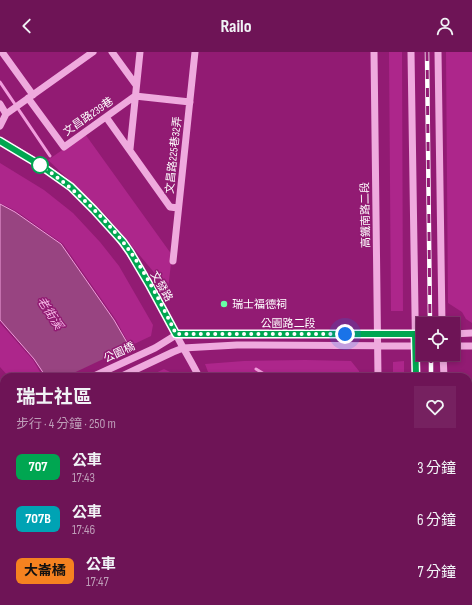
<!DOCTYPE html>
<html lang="zh-TW">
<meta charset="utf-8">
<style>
body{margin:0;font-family:"Sofia Sans Condensed","Noto Sans TC",sans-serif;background:#762160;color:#f1f3f6;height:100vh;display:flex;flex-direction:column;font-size:15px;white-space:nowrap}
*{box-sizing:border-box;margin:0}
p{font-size:13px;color:#bf9eb9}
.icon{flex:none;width:22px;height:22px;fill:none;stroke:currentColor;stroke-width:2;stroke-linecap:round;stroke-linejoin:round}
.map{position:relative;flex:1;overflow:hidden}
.sheet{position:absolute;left:0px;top:321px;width:472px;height:232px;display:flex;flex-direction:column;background:#6e1456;border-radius:12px 12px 0 0;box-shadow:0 2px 6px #0003,0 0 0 1px #80336c}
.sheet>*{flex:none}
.badge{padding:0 8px;border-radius:6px;font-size:14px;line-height:26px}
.buttons{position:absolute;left:416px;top:265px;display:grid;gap:8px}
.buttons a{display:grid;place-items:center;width:44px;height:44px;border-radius:0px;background:#6e1456;box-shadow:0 2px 6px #0003,0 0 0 1px #80336c;font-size:20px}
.you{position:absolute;width:20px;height:20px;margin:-10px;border:3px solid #fff;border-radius:50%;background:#1a73e8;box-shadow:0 0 0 6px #1a73e833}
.map>.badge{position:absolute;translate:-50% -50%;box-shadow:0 0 0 2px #fff}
.round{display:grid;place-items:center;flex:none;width:42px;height:42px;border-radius:0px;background:#762160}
.overview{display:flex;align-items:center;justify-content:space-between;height:68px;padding:0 16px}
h1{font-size:19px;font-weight:700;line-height:30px}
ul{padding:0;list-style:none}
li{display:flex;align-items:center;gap:12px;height:52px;padding:0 16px}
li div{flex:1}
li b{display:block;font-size:15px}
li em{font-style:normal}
li .badge{min-width:44px;font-weight:700;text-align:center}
header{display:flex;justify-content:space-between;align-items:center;height:52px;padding:0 16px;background:#6e1456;font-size:18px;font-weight:700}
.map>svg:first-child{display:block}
.green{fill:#ad268b}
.water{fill:#984481;stroke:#f19ddd}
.pier{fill:#921b73}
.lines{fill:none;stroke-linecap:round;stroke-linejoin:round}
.stream{stroke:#f19ddd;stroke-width:3}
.minor{stroke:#efaade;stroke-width:7}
.rail-casing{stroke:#fff;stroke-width:4.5}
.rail{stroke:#921b73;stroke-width:3;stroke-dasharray:9;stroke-linecap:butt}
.line-casing{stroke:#fff;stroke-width:9}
.line{stroke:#00a651;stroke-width:6}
.walk{stroke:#fff;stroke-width:4;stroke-dasharray:0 7.2}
.stop-dot{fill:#fff;stroke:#00a651;stroke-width:2}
.poi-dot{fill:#68ffa6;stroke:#921b73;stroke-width:1.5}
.labels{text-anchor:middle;stroke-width:3;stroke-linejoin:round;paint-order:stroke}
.street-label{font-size:11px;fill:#fff;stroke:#921b73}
.poi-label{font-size:11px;fill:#fff;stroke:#921b73;text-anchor:start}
.water-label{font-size:12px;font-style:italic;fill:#f6b7e6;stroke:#921b73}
</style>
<header><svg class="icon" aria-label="back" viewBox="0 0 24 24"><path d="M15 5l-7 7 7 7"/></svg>Railo<svg class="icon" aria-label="person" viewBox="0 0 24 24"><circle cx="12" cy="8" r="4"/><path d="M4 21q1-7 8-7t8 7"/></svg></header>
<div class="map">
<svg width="472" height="553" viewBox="0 0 472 553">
<rect width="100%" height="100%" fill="#921b73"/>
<path class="green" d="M389,0h13l1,259h-12z
M446,0h26v271l-6,-4 -4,-7 -14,-9z
M85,82l87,121 -4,34 -64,-76 -56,-53z
M0,111l44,27 29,23 27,29 19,24 34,59 -2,11 -21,10 -14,-26 -53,-76 -47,-33 -16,-8z
M0,271l33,37 10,17h-34l-9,-10z
M305,308l46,1 8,10 1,6h-150l-5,-13 39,-3z
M404,309v16h-11v-15z
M164,317l16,8h-33z
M249,549h25l3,4h-27z"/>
<path class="water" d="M0,152l15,8 46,32 53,76 33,57h-101l-12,-18 -34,-39z
M154,549h94l2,4h-94z"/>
<path class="pier" d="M131,294l17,30 -83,1z"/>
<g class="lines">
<path class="stream" d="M0,30l50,74
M256,317l13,8"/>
<path class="minor" d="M2,0l31,43
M112,0l24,33
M374,0l4,325
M411,0l5,325
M438,0l4,272
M28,46l36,49 71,-51 55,6
M0,52l6,10 -6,12
M6,62l87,-62
M106,65l64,90 8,1
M0,89c25,14 50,28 71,46 48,41 77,92 105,147 7,15 16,28 23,43
M130,97l10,-97
M173,209l22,-209
M453,282l19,-1
M176,283l247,-1
M453,294h19
M443,302l1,23
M92,325l63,-29 21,-13
M120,325l53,-25 10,-4 54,-3 186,1
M0,342l4,6
M0,368l4,-2
M0,382l4,-2
M101,549l2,4
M294,549l2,4
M379,549l1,4
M419,549v4
M447,549v4
M4,553v-12"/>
<g class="rail-casing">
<path id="rail" d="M427,0l3,272
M431,302v23
M432,549v4"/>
</g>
<use href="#rail" class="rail"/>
</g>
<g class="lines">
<g class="line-casing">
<path id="line" d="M0,89l40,24 31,22 23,23 29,32 7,10 20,34 26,48h239l1,43"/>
</g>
<use href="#line" class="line"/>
<path class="walk" d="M40,113c31,21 59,47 83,77 20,25 39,63 53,92h169"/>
</g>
<circle class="stop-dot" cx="40" cy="113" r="8"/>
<circle class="poi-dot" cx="224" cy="252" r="4"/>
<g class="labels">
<g class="street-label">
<text transform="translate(88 64) rotate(-35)" y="4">文昌路239巷</text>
<text transform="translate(173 103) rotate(-84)" y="4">文昌路225巷32弄</text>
<text transform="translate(365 163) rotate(-91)" y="4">高鐵南路二段</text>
<text transform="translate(162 234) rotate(60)" y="4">文發路</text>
<text x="288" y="275">公園路二段</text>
<text transform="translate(119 300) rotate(-25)" y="4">公園橋</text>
</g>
<g class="poi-label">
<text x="232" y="256">瑞士福德祠</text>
</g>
<g class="water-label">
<text transform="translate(50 261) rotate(57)" y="4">老街溪</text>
</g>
</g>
</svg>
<div class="buttons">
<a><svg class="icon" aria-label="locate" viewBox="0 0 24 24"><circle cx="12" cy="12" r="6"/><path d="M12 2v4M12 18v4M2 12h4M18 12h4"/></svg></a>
</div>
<div class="you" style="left:345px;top:282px"></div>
<section class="sheet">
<div class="overview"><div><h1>瑞士社區</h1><p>步行 · 4 分鐘 · 250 m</p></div><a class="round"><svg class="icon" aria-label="heart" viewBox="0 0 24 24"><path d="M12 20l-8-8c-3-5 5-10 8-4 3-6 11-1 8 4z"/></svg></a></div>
<ul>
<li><span class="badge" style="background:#00a651;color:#fff">707</span><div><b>公車</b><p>17:43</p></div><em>3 分鐘</em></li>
<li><span class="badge" style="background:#00a3b4;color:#fff">707B</span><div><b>公車</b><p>17:46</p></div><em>6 分鐘</em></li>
<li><span class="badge" style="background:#f58220;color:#111">大崙橘</span><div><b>公車</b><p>17:47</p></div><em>7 分鐘</em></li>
</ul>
</section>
</div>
